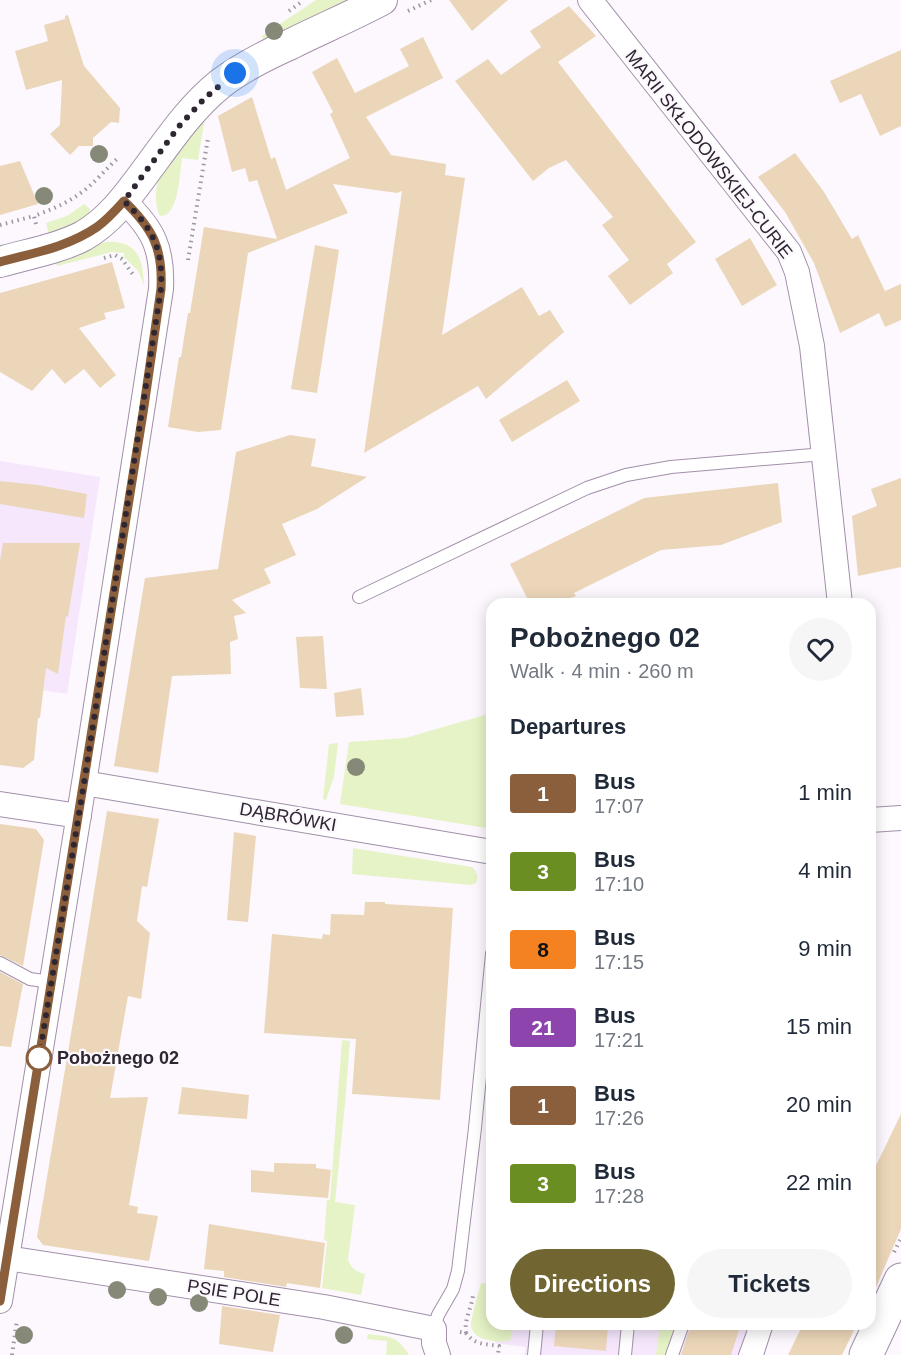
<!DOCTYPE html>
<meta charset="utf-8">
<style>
body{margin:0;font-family:Helvetica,sans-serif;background:#f6f6f7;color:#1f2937;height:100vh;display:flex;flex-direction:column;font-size:22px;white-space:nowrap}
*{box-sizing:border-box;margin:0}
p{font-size:20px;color:#747a83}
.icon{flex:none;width:33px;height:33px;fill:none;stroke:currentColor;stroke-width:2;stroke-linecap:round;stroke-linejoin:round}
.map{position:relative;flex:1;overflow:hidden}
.sheet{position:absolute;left:486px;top:598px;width:390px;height:732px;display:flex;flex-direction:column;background:#fff;border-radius:18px;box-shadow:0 3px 15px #0003}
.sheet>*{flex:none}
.badge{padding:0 12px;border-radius:4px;font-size:21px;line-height:39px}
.you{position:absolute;width:30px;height:30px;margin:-15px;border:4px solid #fff;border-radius:50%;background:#1a73e8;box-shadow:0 0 0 9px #1a73e833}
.map>.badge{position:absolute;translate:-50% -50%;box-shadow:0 0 0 3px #fff}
h2{padding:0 24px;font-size:22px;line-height:54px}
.round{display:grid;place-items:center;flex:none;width:63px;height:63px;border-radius:32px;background:#f6f6f7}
.summary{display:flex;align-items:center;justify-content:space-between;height:102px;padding:0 24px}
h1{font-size:28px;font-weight:600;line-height:45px}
.button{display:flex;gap:12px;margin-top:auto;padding:12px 24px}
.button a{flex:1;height:69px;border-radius:36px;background:#716532;color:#fff;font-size:24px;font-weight:600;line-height:69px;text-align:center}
.button a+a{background:#f6f6f7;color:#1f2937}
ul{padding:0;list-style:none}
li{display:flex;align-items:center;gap:18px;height:78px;padding:0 24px}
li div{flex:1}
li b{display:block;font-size:22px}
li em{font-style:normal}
li .badge{min-width:66px;font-weight:700;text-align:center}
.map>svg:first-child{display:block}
.built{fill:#f6e7fd}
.green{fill:#e6f3c6}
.building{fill:#ebd6b9}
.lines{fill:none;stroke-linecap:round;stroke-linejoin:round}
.service-casing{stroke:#a28faa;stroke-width:14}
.minor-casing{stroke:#a28faa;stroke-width:26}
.tertiary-casing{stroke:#a28faa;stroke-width:32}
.secondary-casing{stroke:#a28faa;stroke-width:35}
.path{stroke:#9c969f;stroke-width:4;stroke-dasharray:1.5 4.5;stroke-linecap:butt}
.service{stroke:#fff;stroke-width:12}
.minor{stroke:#fff;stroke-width:24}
.tertiary{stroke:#fff;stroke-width:30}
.secondary{stroke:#fff;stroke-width:33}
.tree{fill:#878978}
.line-casing{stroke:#fff;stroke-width:14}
.line{stroke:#8b5e3c;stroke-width:9}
.walk{stroke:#2e2631;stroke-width:6;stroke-dasharray:0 10.8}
.stop-dot{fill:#fff;stroke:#8b5e3c;stroke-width:3}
.labels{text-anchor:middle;stroke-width:4.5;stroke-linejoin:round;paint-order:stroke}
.street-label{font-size:18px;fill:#2e2631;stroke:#fcf8fe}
.stop-label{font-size:18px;font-weight:bold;fill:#2e2631;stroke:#fcf8fe;text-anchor:start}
</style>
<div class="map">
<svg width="901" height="1355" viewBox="0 0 901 1355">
<rect width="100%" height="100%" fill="#fcf8fe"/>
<path class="built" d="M0,461l100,16 -33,217 -67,-10z
M497,1325h277l-10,30h-240l2,-8 -31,-4z"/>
<path class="green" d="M316,0h34l-87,42 -1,-6z
M205,118l-7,42 -16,-2c-2,13 -3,44 -13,54 -3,4 -3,3 -9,4 -6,-12 -5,-26 -1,-38z
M84,204l6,5 -1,7 -10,7 -30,12 -3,-12 21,-7z
M105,242c32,-2 38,16 39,43l-6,-14 -14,-14v-4l-12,-1 -55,14 -2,-5z
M492,713v116l-152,-25 9,-62 56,-4z
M338,743l-4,34 -8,23 -3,-1 6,-55z
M353,848l119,19c5,5 7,9 4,16l-5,2 -119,-11z
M342,1040l8,1 -5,63 -10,98 20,3 -7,55c3,8 8,12 17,14l-4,21 -39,-7 5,-47 -3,-1 3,-40h3z
M481,1283l11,1v40l22,1 -4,16c-12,1 -36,1 -39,-15 -1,-4 8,-36 10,-43z
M660,1325h17l-11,30h-10z
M368,1334c21,3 29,1 41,21h-23l1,-14 -20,-2z"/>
<path class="building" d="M449,0h59l-36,31z
M569,6l27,30 -38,26 138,180 -29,22 6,9 -43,32 -22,-29 21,-16 -27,-35 11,-8 -47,-57 -17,8 -16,13 -78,-100 33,-22 13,16 40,-28 -11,-16z
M68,15l16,51 36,42 -1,15 -8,-1 -18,16v8h-14l-9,9 -20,-21 10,-9 2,-45 -36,10 -11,-39 33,-10 -4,-16 21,-6v-3z
M423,37l20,41 -77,39 25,38 55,9 -1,11 20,3 -23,157 80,-48 17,29 11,-6 14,22 -78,67 -8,-13 -114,67 38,-262 -5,2 -64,-9 15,29 -100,40 -27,177 -23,2 -30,-5 11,-70h2l7,-44h2l14,-86 73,12 -20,-59 -8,2 -4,-14 -13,4 -14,-56 34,-19 19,62 4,-2 11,33 64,-32 -20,-44 3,-2 -21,-40 25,-14 18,35 54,-27 -9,-17z
M901,50v76l-21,10 -19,-42 -21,9 -10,-22z
M795,153l29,39 28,47 6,-4 27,56 16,-7v36l-16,7 -6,-14 -39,20 -26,-70 -29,-51 -27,-35z
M20,161l18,43 -38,11v-49z
M750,238l27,47 -35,21 -27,-47z
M315,245l24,5 -22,143 -26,-4z
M112,262l13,46 -21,5 2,6 -27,9 37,47 -16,13 -16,-19 -19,15 -13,-15 -20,22 -32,-19v-79z
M567,380l13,21 -68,41 -13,-22z
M290,435l26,4 -5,27 56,11 -50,32 -35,15 14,31 -32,14 7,14 -39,17 14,13 -12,3 4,23 -8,3 1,32 -59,2 -14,97 -44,-7 31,-188 73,-9 18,-117z
M901,478v89l-43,9 -6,-60 25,-10 -6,-17z
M0,481l38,4 49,9 -3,24 -84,-14z
M778,483l4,39 -61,23 -60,5 -87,43 2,3 -22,8h-24l-20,-40 134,-66z
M3,543h77l-12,74 -2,-1 -8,58 -12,-6 -6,50h-2l-4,42 -11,8 -23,-3v-204z
M323,636l4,53 -27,-1 -4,-51z
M361,688l3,27 -28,2 -2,-24z
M107,811l52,8 -12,68 -5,-1 -5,35 13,12 -9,66 -13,-3 -18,102 38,-1 -19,108 9,2 -1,6 21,3 -9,45 -106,-16 -6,-8 42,-251z
M0,824l36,5 8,11 -21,126 -23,-11z
M234,832l22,4 -8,86 -21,-2z
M365,902h20v2l68,4 -13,192 -88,-6 4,-55 -92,-6 8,-99 50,5 1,-5 7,1 1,-21 33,1z
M0,972l23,12 -12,63 -11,-1z
M182,1087l67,8 -2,24 -69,-5z
M901,1114v115l-31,72v-123z
M274,1163l42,1v4l15,2 -3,28 -77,-6v-22l23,2z
M209,1224l116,19 -5,45 -33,-5 -1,4 -62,-10v-6l-20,-2z
M222,1306l58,9 -7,37 -54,-8z
M556,1324h52l-2,27 -52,-5z
M691,1324h50l-10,31h-50z
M803,1324h54l-15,31h-54z"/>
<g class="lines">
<g class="service-casing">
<path id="service" d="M359,597l228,-109 39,-13 45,-8 153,-13
M0,963l30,16 21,3
M434,1329l4,-14 15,-26 5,-18 17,-143 17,-174
M534,1355l3,-31
M625,1355l3,-31
M672,1355l11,-31
M745,1355l8,-22 1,-9
M757,1355l10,-31"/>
</g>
<g class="minor-casing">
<path id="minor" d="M590,0l199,252 8,20 15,74 28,258
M84,783l408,69
M0,804l79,12
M870,820l31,-2
M7,1258l317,49 110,22v14l4,12
M0,1301l84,-518 77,-494c2,-41 -8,-60 -37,-88"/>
</g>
<g class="tertiary-casing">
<path id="tertiary" d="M0,262c27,-8 58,-13 83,-26 26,-15 43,-38 60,-61 24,-32 46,-66 77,-91 22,-17 46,-29 71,-40 30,-15 61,-28 91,-44"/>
</g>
<g class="secondary-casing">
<path id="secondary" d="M866,1355l35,-75"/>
</g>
<path class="path" d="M289,11l11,-8 1,-3
M408,11l23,-11
M36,224l-2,-8c19,-7 36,-14 52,-27 11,-9 20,-20 31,-30
M0,225l34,-9
M104,258l11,-3 7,4 12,17
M188,260l20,-122
M894,1252l7,-14
M460,1332l6,1c8,12 20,11 33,13l-1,9
M466,1333c-2,-13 5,-24 7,-37
M12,1355l5,-35"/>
<use href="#service" class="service"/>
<use href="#minor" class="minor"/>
<use href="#tertiary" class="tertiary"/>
<use href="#secondary" class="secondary"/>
</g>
<g class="tree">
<circle cx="274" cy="31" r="9"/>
<circle cx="99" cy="154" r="9"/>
<circle cx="44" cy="196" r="9"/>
<circle cx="356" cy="767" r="9"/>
<circle cx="117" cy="1290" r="9"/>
<circle cx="158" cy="1297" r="9"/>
<circle cx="199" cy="1303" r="9"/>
<circle cx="24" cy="1335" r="9"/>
<circle cx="344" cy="1335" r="9"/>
</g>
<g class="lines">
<g class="line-casing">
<path id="line" d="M0,262c33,-9 68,-15 97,-35 10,-7 18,-16 27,-26 29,28 39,47 37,88l-18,124 -143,888"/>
</g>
<use href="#line" class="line"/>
<path class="walk" d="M39,1058l45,-275 77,-494c2,-41 -8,-60 -37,-88l56,-76 26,-28 29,-24"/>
</g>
<circle class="stop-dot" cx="39" cy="1058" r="12"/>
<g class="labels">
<g class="street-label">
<text transform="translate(709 154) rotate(52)" y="6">MARII SKŁODOWSKIEJ-CURIE</text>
<text transform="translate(288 817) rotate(10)" y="6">DĄBRÓWKI</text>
<text transform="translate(234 1293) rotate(9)" y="6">PSIE POLE</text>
</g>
<g class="stop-label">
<text x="57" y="1064">Pobożnego 02</text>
</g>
</g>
</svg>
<div class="you" style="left:235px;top:73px"></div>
<section class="sheet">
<div class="summary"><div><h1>Pobożnego 02</h1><p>Walk · 4 min · 260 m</p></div><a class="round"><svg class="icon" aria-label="heart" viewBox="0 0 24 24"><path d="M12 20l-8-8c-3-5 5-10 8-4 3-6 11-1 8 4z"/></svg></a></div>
<h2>Departures</h2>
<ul>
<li><span class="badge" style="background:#8b5e3c;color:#fff">1</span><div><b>Bus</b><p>17:07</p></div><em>1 min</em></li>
<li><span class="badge" style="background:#6b8e23;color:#fff">3</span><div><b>Bus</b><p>17:10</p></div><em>4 min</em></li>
<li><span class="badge" style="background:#f58220;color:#111">8</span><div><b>Bus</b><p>17:15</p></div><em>9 min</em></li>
<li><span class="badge" style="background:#8e44ad;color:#fff">21</span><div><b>Bus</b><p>17:21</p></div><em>15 min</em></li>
<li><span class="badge" style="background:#8b5e3c;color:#fff">1</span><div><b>Bus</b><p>17:26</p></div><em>20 min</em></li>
<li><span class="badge" style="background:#6b8e23;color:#fff">3</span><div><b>Bus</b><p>17:28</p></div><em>22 min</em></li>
</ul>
<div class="button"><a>Directions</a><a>Tickets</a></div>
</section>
</div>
